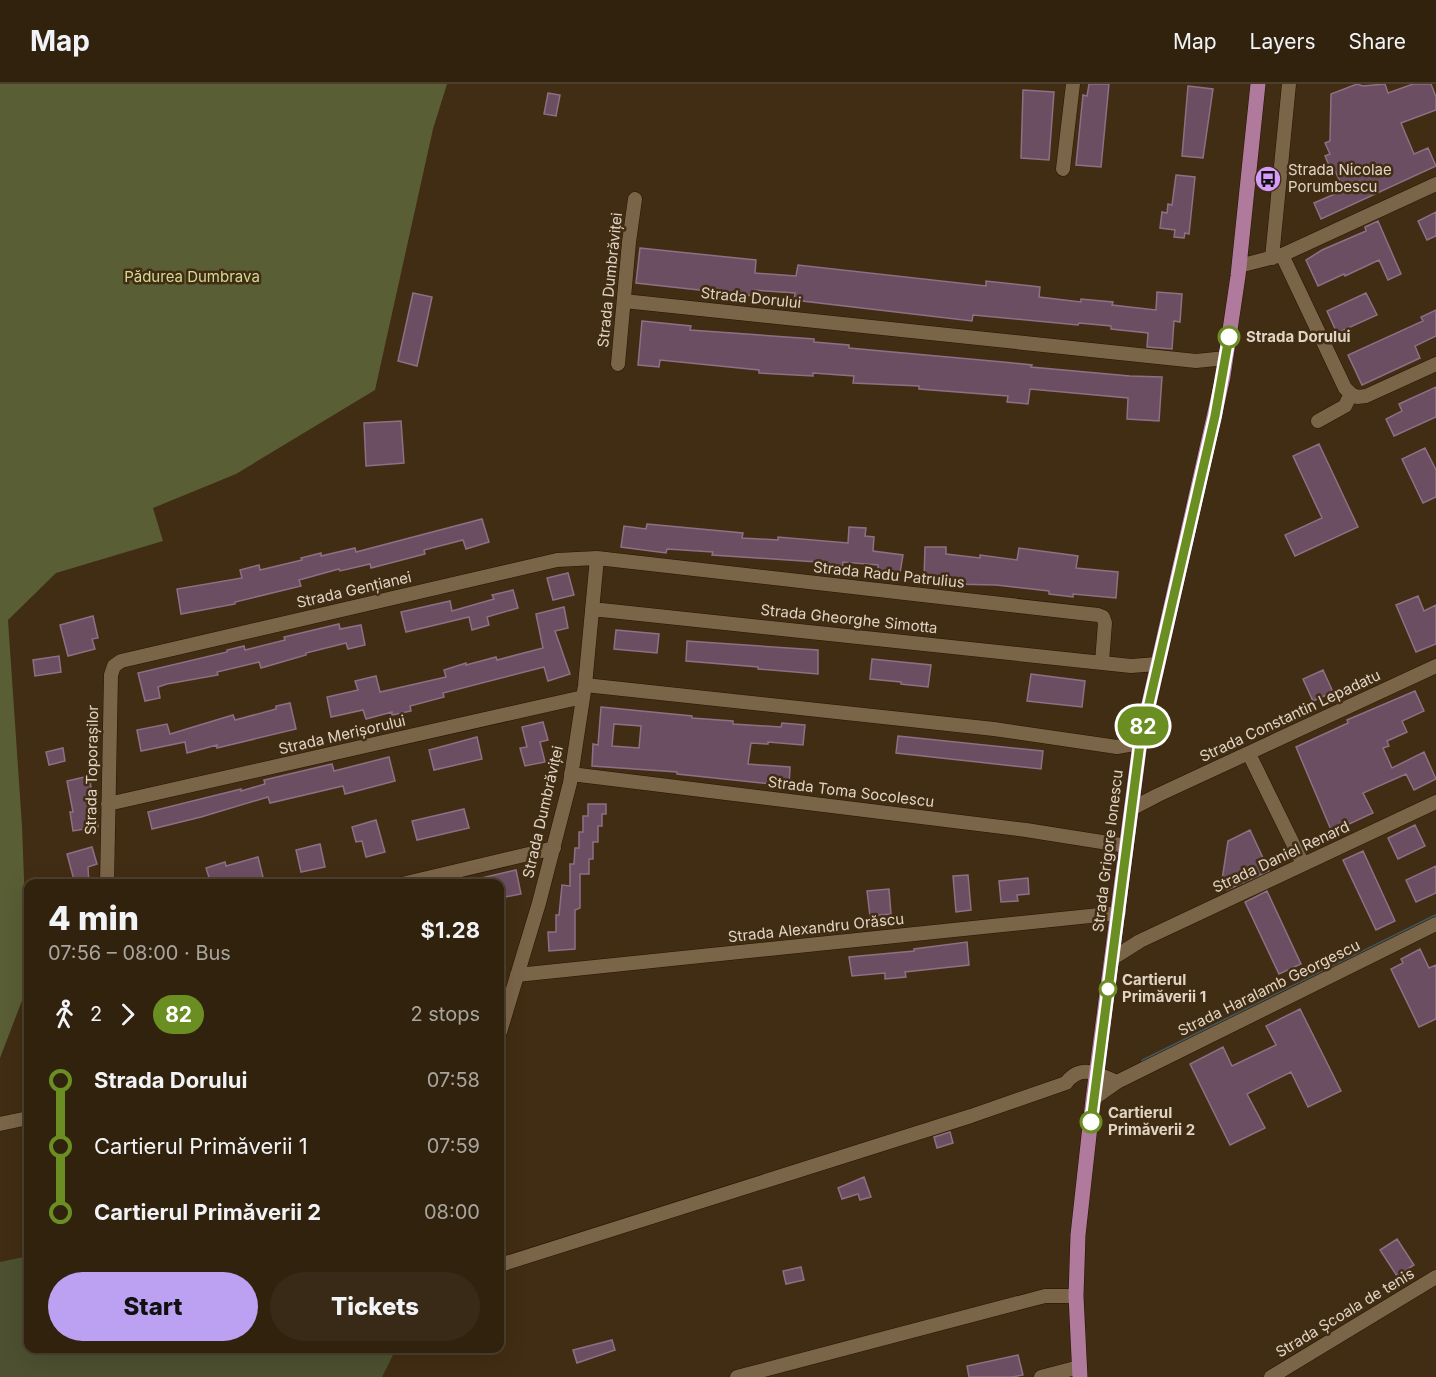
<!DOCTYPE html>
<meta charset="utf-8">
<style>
body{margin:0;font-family:Inter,sans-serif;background:#392a17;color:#f1f3f6;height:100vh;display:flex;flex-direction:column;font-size:22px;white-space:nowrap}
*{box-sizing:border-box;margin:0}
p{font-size:20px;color:#a8a49e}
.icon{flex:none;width:33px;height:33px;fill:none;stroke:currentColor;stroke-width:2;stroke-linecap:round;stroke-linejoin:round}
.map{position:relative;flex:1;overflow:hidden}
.details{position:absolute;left:24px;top:795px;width:480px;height:474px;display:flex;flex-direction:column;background:#31220e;border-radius:12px;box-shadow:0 6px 24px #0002,0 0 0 2px #4c3f2e}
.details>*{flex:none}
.badge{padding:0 12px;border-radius:20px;font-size:21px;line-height:39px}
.map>.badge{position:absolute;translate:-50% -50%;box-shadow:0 0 0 3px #fff}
.legs{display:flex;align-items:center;gap:9px;height:66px;padding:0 24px;font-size:20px}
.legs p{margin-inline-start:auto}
.headline{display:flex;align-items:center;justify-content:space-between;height:102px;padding:0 24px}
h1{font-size:33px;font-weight:800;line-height:45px}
.primary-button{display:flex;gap:12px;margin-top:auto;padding:12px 24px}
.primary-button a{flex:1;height:69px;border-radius:36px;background:#bca0f2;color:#111;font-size:24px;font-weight:800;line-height:69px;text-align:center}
.primary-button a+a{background:#392a17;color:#f1f3f6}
ul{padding:0 24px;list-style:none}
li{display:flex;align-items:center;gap:21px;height:66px;font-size:22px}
li i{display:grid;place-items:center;width:9px;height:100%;margin:0 8px;background:currentColor}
li i::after{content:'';width:15px;height:15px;margin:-8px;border:4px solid;border-radius:50%;background:#31220e}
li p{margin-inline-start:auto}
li:first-child i{background:linear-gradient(#0000 50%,currentColor 0)}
li:last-child i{background:linear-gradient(currentColor 50%,#0000 0)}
header{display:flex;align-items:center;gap:36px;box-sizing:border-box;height:84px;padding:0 30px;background:#31220e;border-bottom:2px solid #4c3f2e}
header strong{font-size:28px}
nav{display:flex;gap:33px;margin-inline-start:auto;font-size:21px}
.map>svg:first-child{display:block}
.green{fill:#4d5131}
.forest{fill:#5a5e35}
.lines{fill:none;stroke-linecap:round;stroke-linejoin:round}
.stream{stroke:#44565b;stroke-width:4}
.building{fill:#6c4e62;stroke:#8f6f84;stroke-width:1.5;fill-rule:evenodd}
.minor-casing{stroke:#271500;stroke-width:15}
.major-casing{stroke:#271500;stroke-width:16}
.minor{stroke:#7b6549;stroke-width:14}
.major{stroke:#af7a9c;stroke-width:15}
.line-1-casing{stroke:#fff;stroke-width:14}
.line-1{stroke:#6b8e23;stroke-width:9}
.stop-1-dot{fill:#fff;stroke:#6b8e23;stroke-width:3}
.labels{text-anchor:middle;stroke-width:5;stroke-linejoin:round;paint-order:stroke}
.poi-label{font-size:15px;fill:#e1d4c5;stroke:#412d13;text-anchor:start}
.park-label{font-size:15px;fill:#d3db95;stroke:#412d13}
.street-label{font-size:15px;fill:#e1d4c5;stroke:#412d13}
.stop-label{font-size:15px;font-weight:bold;fill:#e1d4c5;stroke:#412d13;text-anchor:start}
</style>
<header>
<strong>Map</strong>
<nav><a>Map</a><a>Layers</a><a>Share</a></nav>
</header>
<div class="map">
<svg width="1436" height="1293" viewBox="0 0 1436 1293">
<rect width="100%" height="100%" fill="#412d13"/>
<path class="green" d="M28,1172v92l368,1 -14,28h-382v-115z"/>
<path class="forest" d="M0,0h447l-14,45 -58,261 -139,84 -83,34 10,33 -107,32 -48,47 14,206 6,159 -28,73z"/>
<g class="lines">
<path class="stream" d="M1143,977l293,-145"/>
</g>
<path class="building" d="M1089,0h20l-8,83 -25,-2 7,-70 4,1z
M1357,0l6,2 22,-2 3,9 25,-9h18l5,13v13l-35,13 13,31 14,-6 8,18 -115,53 -7,-16 30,-13 -9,-19 -3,1 -7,-16 5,-2 -5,-11 5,-2 1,-47z
M1188,2l25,3 -10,69 -21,-2z
M1023,6l31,2 -5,68 -28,-2z
M548,9l12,2 -4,21 -12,-2z
M1176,91l19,2 -6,57 -4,-1 -1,5 -10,-1 1,-7 -15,-2 2,-16 5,1 1,-9 4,1z
M1436,128v24l-9,4 -9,-19z
M1378,137l23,53 -13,6 -9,-20 -34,16 -1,-2 -26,12 -12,-26 16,-10 44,-19 -1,-4z
M640,164l116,12 -1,13 41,3 2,-11 188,21v-5l54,6 -1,10 42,5v-3l32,3 -1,3 44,5 1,-18 25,2 -2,28 -6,-1 -2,28 -25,-2 1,-14 -37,-4v-3l-32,-3 -1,2 -105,-10 -1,6 -178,-21 1,-7 -42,-3v6l-117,-13z
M413,209l19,4 -15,69 -19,-5z
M1366,209l11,22 -40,18 -10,-22z
M1436,226v26l-21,10 5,12 -58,27 -14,-30 75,-34 -2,-4z
M642,237l49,5 -1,4 124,9v3l35,3v3l154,14 29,3 -1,2 99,9 32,1 -3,44 -32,-2 1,-21 -98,-9 -2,15 -21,-2 1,-6 -89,-7v-3l-66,-3 1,-7 -41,-3v3l-54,-3v-3l-99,-10 -1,7 -21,-2z
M1436,303v30l-42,19 -8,-17 16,-8 -3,-7z
M401,337l3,42 -38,3 -2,-43z
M1319,360l39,83 -63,29 -10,-21 37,-17 -29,-62z
M1425,364l11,22v27l-13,6 -21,-44z
M482,435l7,23 -23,7 -3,-9 -39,10 1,4 -54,14 -1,-4 -30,7 -1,-2 -40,11 2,6 -66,16v2l-54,10 -4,-25 65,-11 -2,-8 19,-5 1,5 42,-10 -1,-2 20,-5v3l34,-8 1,4z
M647,440l96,9 -1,5 36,2v-3l70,6 1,-16 17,1 -1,8 9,1 -1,14 30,4 -3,18 -22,-2v-6l-35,-3 -1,9 -25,-2v-7l-105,-7 1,-3 -46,-3 -1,4 -45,-6 3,-21 22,3z
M925,463h21v7l34,4v-3l37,5 2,-12 59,8 -2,12 42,4 -2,26 -43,-4v3l-24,-3v-3l-53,-6 -46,-1v-5l-26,-1z
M568,489l6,22 -21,5 -6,-22z
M513,506l5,18 -31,9 2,8 -17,5 -3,-13 -63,15 -5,-20 49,-11 2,10 42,-12 -2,-4z
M1418,512l6,15 12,-6v39l-20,8 -20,-47z
M564,523l4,21 -13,3 15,43 -22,7 -4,-14 -101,26 1,4 -34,9 1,5 -19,4v-3l-26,7 -3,-9 -32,7 -4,-20 31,-7 -3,-9 21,-5 4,16 66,-15 -2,-7 22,-7v2l30,-8 1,3 46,-12 -7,-34z
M93,532l5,22 -6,1 3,10 -27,7 -8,-31z
M339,540l1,5 21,-4 4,20 -17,4 -2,-6 -40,10v2l-45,13 -2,-6 -42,10 1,3 -51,9 -9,3 2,11 -15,3 -7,-28 89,-21v-2l17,-4 1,4 40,-10 -1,-3z
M616,546l43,4 -2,19 -43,-4z
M687,557l131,9v24l-60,-5v-2l-72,-6z
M59,572l2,16 -26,4 -2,-16z
M872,575l59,6 -3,22 -27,-3v-2l-31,-3z
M1323,586l10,22 -20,9 -10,-22z
M1031,590l54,7 -3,26 -55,-6z
M1415,607l9,20 -22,10 5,11 -20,9 2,5 -6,2 9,20 32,-16 12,27 -22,11 -8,-16 -43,19 10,20 -41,19 -36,-85 52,-24 -1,-3z
M290,619l6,26 -79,19v-3l-30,8 -2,-11 -44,9 -4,-21 30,-6 3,10 63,-19 2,5 41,-11v-3z
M601,623l91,9v2l41,3v3l48,3 1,-4 23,2 -2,20 -35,-3v2l-17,-1 -3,21 42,3 -1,19 -112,-12v-2l-85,-6 1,-22 5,1zM614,640l27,2 -2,22 -27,-2z
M543,638l5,18 -8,2 5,20 -20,4 -5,-18 7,-1 -5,-20z
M898,652l145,15 -2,18 -145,-16z
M477,653l5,22 -48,11 -5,-20z
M63,664l2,13 -16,4 -3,-13z
M389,673l6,24 -50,13 -2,-8 -73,17 -2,-6 -67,20 -49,12 -4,-17 93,-23v2l24,-7 -1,-4 68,-16 2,7z
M89,692l9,51 -25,4 -3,-19h3l-6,-31z
M588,720h18v10h-4v12h-4v16h-5v17h-4v15h-9v34l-5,2v39l-26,2 -1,-19h8v-17h3l3,-30 8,1v-22h4l1,-16h4v-16h4v-16h5z
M464,725l5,19 -52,12 -5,-19z
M376,736l9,32 -19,5 -4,-16 -6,1 -4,-15z
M1415,741l10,21 -27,13 -10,-21z
M1250,746l19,41 -42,19 -5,-10 6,-39z
M320,760l5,23 -24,5 -5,-22z
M92,763l5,17 -9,3 1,17h-14l-8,-30z
M1363,767l32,70 -19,9 -33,-70z
M258,773l6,24 -9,3h-44l-5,-16 19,-6 1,4z
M1436,782v27l-20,9 -10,-22z
M516,786l5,24 -21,4v-14h-22l-1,-5z
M968,791l3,35 -15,2 -3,-36z
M1028,794l1,16 -12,1 1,6 -17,1 -2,-21z
M889,805l2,25 -21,2 -3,-25z
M1267,807l34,73 -22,10 -34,-72z
M967,858l2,23 -64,7 1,5 -21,2v-6l-33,3 -3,-19 65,-6v-2z
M1420,865l9,19 7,-3v54l-17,8 -28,-58 12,-6 -2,-4z
M1300,925l41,82 -33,16 -17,-35 -44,22 18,34 -35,17 -40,-81 33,-17 9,19 44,-21 -10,-19z
M950,1048l3,11 -16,5 -3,-11z
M864,1093l7,20 -11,3 -2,-6 -16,5 -4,-11z
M1397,1155l17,26 -17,11 -17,-26z
M801,1183l3,13 -18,4 -3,-13z
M612,1256l3,10 -38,13 -4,-13z
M1018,1271l5,20 -11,2h-43l-2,-11z"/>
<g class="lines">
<g class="minor-casing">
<path id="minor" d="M1063,85l10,-85
M1282,171l63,133 6,6
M1272,174l17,-174
M1239,182l43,-11 154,-71
M624,217l572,60 30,-3
M618,280l11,-122 6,-43
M1351,310l6,3 9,-1 70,-32
M1318,337l27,-15 6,-12
M592,525l539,57 26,-2
M585,601l409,44 123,18 23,-4
M1249,670l54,110
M571,690l455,56 101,16
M108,720l475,-107
M1131,725l27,-14 278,-129
M107,800l4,-209 3,-9 7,-5 436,-101 40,-2 501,57 5,2 2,6 -3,39
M402,800l152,-36
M1113,874l27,-17 296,-139
M517,891l602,-62
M500,948l39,-129 31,-120 15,-98 12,-127
M1093,1015l24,-17 319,-158
M0,1040l28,-6
M500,1181l471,-149 95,-33c15,-20 31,-9 51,-1
M737,1293l308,-81h31
M1041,1293l38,-10
M1271,1293l165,-100"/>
</g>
<g class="major-casing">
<path id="major" d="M1080,1293l-4,-81 2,-61 15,-136 47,-356 83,-366 15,-101 20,-192"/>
</g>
<use href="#minor" class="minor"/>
<use href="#major" class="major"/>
</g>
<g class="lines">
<g class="line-1-casing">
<path id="line-1" d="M1091,1038l49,-379 75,-327 14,-79"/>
</g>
<use href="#line-1" class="line-1"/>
</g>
<defs>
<g id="bus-disc" transform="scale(1.35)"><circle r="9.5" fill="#d79bf9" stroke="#412d13"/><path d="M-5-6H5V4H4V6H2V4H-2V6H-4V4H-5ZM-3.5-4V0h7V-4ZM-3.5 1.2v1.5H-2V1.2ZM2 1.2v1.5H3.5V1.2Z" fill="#111"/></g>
</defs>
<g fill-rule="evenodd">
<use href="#bus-disc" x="1268" y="95"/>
</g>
<g class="stop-1-dot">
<circle cx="1229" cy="253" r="10"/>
<circle cx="1108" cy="905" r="8"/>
<circle cx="1091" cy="1038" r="10"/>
</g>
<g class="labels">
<g class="poi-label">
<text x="1288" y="91">Strada Nicolae<tspan x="1288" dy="17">Porumbescu</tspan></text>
</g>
<g class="park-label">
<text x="192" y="198">Pădurea Dumbrava</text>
</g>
<g class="street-label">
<text transform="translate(610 196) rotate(-84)" y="5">Strada Dumbrăviței</text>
<text transform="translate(751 214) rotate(6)" y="5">Strada Dorului</text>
<text transform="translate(889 491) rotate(6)" y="5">Strada Radu Patrulius</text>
<text transform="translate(354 506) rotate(-13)" y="5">Strada Gențianei</text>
<text transform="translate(849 535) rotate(6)" y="5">Strada Gheorghe Simotta</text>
<text transform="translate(1290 632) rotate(-25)" y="5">Strada Constantin Lepadatu</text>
<text transform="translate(342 651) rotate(-13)" y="5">Strada Merișorului</text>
<text transform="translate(92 686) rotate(-89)" y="5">Strada Toporașilor</text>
<text transform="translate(851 708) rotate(7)" y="5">Strada Toma Socolescu</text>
<text transform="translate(543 728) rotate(-77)" y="5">Strada Dumbrăviței</text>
<text transform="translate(1108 767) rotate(-83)" y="5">Strada Grigore Ionescu</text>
<text transform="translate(1281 773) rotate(-25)" y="5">Strada Daniel Renard</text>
<text transform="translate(816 844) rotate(-6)" y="5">Strada Alexandru Orăscu</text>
<text transform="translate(1269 904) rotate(-26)" y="5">Strada Haralamb Georgescu</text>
<text transform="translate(1345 1229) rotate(-31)" y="5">Strada Școala de tenis</text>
</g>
<g class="stop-label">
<text x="1246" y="258">Strada Dorului</text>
<text x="1122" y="901">Cartierul<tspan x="1122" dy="17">Primăverii 1</tspan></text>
<text x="1108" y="1034">Cartierul<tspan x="1108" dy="17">Primăverii 2</tspan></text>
</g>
</g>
</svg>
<b class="badge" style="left:1143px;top:642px;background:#6b8e23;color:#fff">82</b>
<section class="details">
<div class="headline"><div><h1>4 min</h1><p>07:56 – 08:00 · Bus</p></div><b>$1.28</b></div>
<div class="legs"><svg class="icon" aria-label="walk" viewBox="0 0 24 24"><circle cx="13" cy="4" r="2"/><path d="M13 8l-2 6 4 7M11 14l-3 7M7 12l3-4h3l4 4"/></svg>2<svg class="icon" aria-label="forward" viewBox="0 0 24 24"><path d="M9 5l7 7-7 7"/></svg><b class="badge" style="background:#6b8e23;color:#fff">82</b><p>2 stops</p></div>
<ul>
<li><i style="color:#6b8e23"></i><b>Strada Dorului</b><p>07:58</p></li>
<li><i style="color:#6b8e23"></i><span>Cartierul Primăverii 1</span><p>07:59</p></li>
<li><i style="color:#6b8e23"></i><b>Cartierul Primăverii 2</b><p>08:00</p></li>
</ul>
<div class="primary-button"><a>Start</a><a>Tickets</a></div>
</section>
</div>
